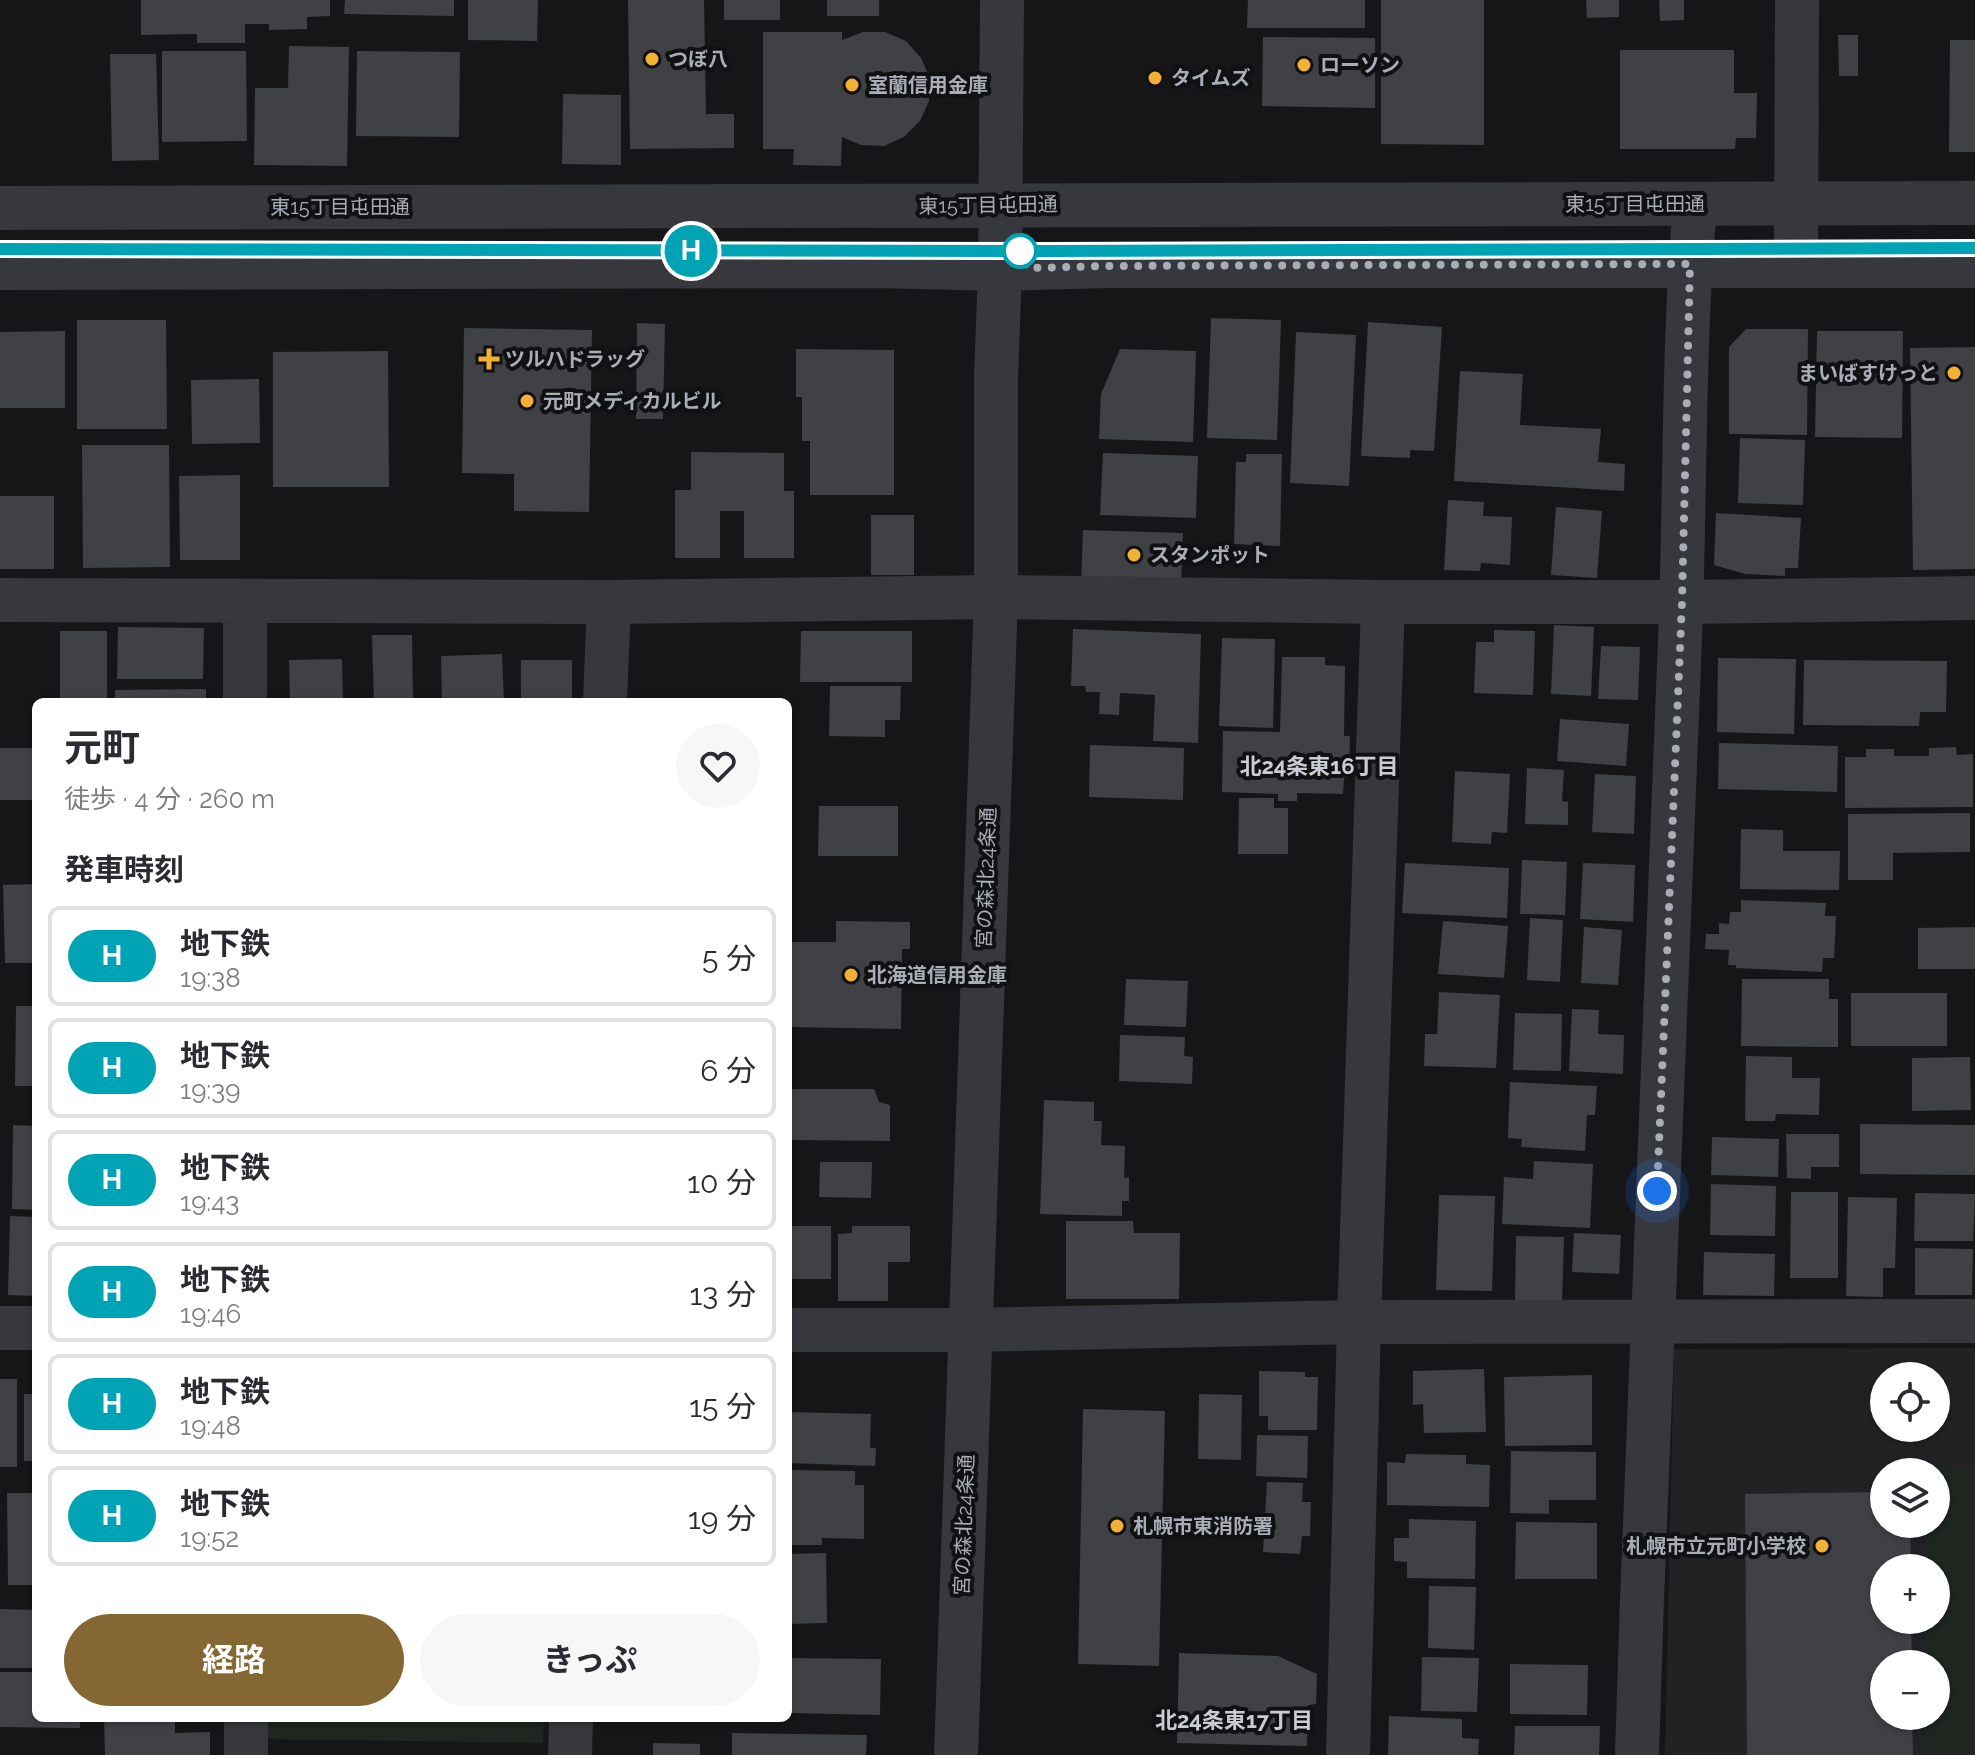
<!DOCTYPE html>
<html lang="ja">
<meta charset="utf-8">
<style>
body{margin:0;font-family:Raleway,"Noto Sans JP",sans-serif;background:#f7f7f7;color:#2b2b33;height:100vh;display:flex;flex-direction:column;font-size:30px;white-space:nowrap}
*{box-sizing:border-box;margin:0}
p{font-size:26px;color:#7c7c81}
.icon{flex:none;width:44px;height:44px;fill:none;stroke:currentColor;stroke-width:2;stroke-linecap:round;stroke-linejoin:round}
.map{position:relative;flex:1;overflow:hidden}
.side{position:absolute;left:32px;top:698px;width:760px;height:1024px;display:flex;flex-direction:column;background:#fff;border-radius:12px;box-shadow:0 2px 6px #0004}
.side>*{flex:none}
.badge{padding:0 16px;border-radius:26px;font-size:28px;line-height:52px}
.tools{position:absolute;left:1870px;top:1362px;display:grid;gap:16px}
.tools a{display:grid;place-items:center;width:80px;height:80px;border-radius:50%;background:#fff;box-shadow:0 2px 6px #0004;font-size:40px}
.you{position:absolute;width:40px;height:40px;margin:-20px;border:6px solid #fff;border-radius:50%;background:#1a73e8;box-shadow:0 0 0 12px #1a73e833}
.map>.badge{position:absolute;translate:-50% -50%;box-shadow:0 0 0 4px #fff}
h2{padding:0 32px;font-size:30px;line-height:72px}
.round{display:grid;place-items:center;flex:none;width:84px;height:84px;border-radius:42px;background:#f7f7f7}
.head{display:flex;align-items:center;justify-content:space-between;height:136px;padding:0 32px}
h1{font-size:38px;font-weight:700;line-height:60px}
.button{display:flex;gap:16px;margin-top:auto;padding:16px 32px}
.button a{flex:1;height:92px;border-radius:48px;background:#856733;color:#fff;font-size:32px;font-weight:700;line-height:92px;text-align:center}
.button a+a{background:#f7f7f7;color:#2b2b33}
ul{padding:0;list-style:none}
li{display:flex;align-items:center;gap:24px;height:100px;margin:0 16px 12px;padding:0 16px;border:4px solid #e1e1e2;border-radius:12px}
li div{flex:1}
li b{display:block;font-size:30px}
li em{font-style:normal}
li .badge{min-width:88px;font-weight:700;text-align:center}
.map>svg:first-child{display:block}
.built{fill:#222225;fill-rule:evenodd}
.green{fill:#1e261f}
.building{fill:#404145}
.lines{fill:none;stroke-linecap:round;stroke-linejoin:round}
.minor{stroke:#37383d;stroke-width:44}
.tertiary{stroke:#37383d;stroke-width:44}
.line-casing{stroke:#fff;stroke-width:18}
.line{stroke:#00a3b4;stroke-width:12}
.walk{stroke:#a8adb8;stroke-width:8;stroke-dasharray:0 14.4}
.poi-dot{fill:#f2b134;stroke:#111113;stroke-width:3}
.stop-dot{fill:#fff;stroke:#00a3b4;stroke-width:4}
.labels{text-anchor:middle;stroke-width:8;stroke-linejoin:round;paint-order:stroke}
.poi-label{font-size:20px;font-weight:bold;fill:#a8adb8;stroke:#111113;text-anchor:start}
.street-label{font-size:20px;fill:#a8adb8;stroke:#111113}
.neighbourhood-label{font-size:22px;font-weight:bold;fill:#c9ccd4;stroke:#111113}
</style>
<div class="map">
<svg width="1975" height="1755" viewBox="0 0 1975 1755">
<rect width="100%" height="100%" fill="#161618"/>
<path class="built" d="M1975,1348v407h-310l9,-406zM1884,1376h52v52h-52zM1884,1472h52v52h-52zM1884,1568h52v52h-52zM1884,1664h52v52h-52z"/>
<path class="green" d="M1928,1468h47v287h-49v-39h10v-52h-10l1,-44h9v-52h-9v-44h9v-52h-8z
M268,1718h276l-1,25 -275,-4z"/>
<path class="building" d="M141,0h189v16l-23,1v12l-38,1v-6h-24v19h-48v-9l-56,1z
M345,0h109v16l-110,-2z
M468,0h70l-1,41 -69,-1z
M628,0h76l2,114h28v34l-104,1z
M724,0h56v20h-56z
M827,0h52v16h-52z
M1248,0h117v28h-118z
M1381,0h103v145l-103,-1z
M1586,0h33v17l-32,1z
M1659,0h25v20l-24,1z
M763,32h79v8l21,-8h22l21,9 15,17 9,20 -1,23 -9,20 -16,16 -20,9 -23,-1 -19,-8 -1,29 -48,-1 1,-16h-31z
M1838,35h20v41h-19z
M1263,37l112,1v70l-113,-2z
M1950,40h25v112h-26z
M289,46l60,1 -2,119 -93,-1 1,-77h33z
M1620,50h114v43h23l-1,45h-20l-1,11h-115z
M162,51h84l1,90 -85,1z
M357,51l103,1 -1,85 -103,-1z
M110,54h46l3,106 -47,1z
M563,94l58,1v70l-59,-1z
M1211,318l70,2 -4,120 -70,-2z
M77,320h89l1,109h-90z
M1368,322l74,5 -8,124 -24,-1v8l-49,-2z
M637,323l28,1 -2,95h-27z
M464,328l128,2 -3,182 -75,-1v-37l-52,-1z
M1746,329h62l-1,106 -78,-1v-87z
M65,331v77h-65v-76z
M1817,331h86l-1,107 -87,-1z
M1296,332l60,3 -7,151 -59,-3z
M1975,347v222l-62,1 -3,-222z
M796,349l98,1v145h-84v-54h-8v-44h-6z
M1120,349l76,2 -3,91 -94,-3 2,-45z
M388,351l1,136h-116v-135z
M1460,371l63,3 -3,51 81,4 -3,33 27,2 -1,27 -170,-10z
M259,379l1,64 -68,1 -1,-64z
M1740,438l65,2 -2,65 -65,-2z
M82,445h87l1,122 -87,1z
M691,452l93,1v38h10v67h-50v-47h-24v47h-45v-68h16z
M1103,453l95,3 -2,62 -96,-3z
M1246,454h36l-2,92 -46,-2 2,-82h10z
M240,475v85h-60l-1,-84z
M0,496h54v73h-54z
M1448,500l36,2 -1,14 29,1 -2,48 -29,-2 -1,8 -36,-1z
M1556,507l46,4 -5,67 -46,-3z
M1716,513l85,5 -3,50h-13v8l-40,-2 -31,-9z
M871,515h43v60h-43z
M1083,530l100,3 -2,54 -100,-3z
M1554,625l40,2 -3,69 -40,-2z
M118,627l86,1 -1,51h-86z
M1073,629l128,5 -3,109 -45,-2 2,-46 -35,-2 -1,22 -20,-1 1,-22h-14l-1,-6h-14z
M1494,630l41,1 -2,64 -59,-2 2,-51h18z
M60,631h47v71h-47z
M801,631h111v51h-112z
M372,635h40l1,67h-39z
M1222,638l53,1 -2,89 -54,-2z
M1601,646l39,1 -2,53 -40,-1z
M502,654l2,48h-62l-1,-46z
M1282,657h43v8l20,1 -1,70h6l-1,42h-5l-1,16 -46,-1v8h-19v-7l-56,-2 1,-61 57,1z
M1718,658l78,1 -2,75 -77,-2z
M342,659l1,43h-53l-1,-42z
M521,660h51v42h-51z
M1804,660l143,1 -1,51h-26l-1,14 -116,-1z
M830,686h71l-1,34h-15v17l-56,-1z
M206,689v13h-91v-12z
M1560,719l69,5 -3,42 -69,-5z
M1719,743l119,3 -1,46 -119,-3z
M1090,745l94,3 -1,52 -94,-3z
M1956,747l1,8 16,-1v53l-128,1v-51h21v-8h28v7h35v-8z
M0,748h36v52h-36z
M1527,768l37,2 -2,31 6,1v23l-43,-1z
M1455,771l55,3 -3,59 -15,-1 -1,12 -39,-2z
M1595,774l41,2 -2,58 -42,-2z
M1239,798h35v10h14v46h-50z
M819,806h79v50h-80z
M1970,813v39l-77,1v27h-45v-66z
M1741,829l42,1v21h57l-1,39 -99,-1z
M1522,860l45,2 -2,53 -45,-1z
M1405,863l104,5 -2,50 -105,-5z
M1583,863l52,2 -2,57 -53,-3z
M36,884v79h-31l-2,-78z
M1741,900l85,3 -1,13h11l-2,42h-11l-1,14 -86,-4v-3h-8l1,-15 -24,-1 1,-15h13v-11l10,1 1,-12h11z
M1530,918l33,2 -3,62 -33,-2z
M836,921l74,1v27h-8l-1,80 -113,-2v-85h48z
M1443,921l65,5 -4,52 -66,-4z
M1584,927l38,3 -4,55 -37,-2z
M1975,927v42h-57v-41z
M1126,979l62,2 -2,46 -62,-2z
M1742,979h87v20h9v48l-97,-1z
M1439,992l61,3 -4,73 -72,-2 1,-32h12z
M1851,993h96v53h-96z
M16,1006h20v80h-21z
M1572,1009l27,1 -1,24 26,1 -1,39 -54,-3z
M1515,1013l47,1 -1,57 -48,-1z
M1120,1035l65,2 -1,19 9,1 -1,27 -73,-3z
M1746,1056l46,1v21h28l-1,37 -43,-1 -1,7h-30z
M1970,1057l1,53 -59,1v-53z
M1510,1082l87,4 -2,29h-8l-2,36 -64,-4 1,-8 -14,-1z
M788,1089h86l5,13 11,3v36l-102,-1z
M1044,1100l50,2v19h8l-1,24 24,1 -1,32 5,-1v24h-7v15l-82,-2z
M1860,1124l115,1v50l-115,-1z
M13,1125l23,1v84l-24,-1z
M1786,1134h53v33h-28v12l-24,-1z
M1712,1137l67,2 -1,38 -67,-2z
M1534,1161l59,3 -3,64 -88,-4 2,-47 29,2z
M820,1162h52l-1,36 -52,-1z
M1711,1184l65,2 -1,50 -65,-1z
M1791,1192h47v86h-48z
M1915,1193l60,1 -2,47h-59z
M1439,1195l56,1 -3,95 -56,-1z
M1848,1197l49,1 -2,70h-12v29l-37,-1z
M10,1216l26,1v79l-28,-1z
M1066,1221h67l1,12h46l-1,66h-113z
M788,1226h43v53h-43z
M852,1226h58v36h-22v39h-50v-67l14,-1z
M1574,1233l47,2 -2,39 -47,-2z
M1516,1236l48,1 -2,66 -47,-1z
M1915,1248l58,1 -1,46h-57z
M1704,1252l71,2 -1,42 -71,-1z
M1484,1369l2,63 -62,1 -1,-29 -10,1v-34z
M1259,1371l46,1v5h13l-1,53h-49v-14h-9z
M1592,1375v70l-87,1 -1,-69z
M0,1379h17v88h-17z
M24,1394h12v67h-12z
M1199,1394l43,1 -1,65 -43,-1z
M1083,1409l82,2 -6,255 -81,-2z
M788,1412l83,2 -1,34h6l-1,18 -87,-3z
M1257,1435l51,1 -1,42 -51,-2z
M1511,1451l85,1v48h-47v14l-39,-1z
M1406,1454l60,1v9l24,1 -1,42 -102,-2v-43l18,1z
M788,1470l67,1v14h9v54l-42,-1v7h-34z
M1267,1482l36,1 -1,19h9l-1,34h-8l-2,18 -37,-2z
M1884,1492v32h26l1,44h-27v52h27l1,44h-28v52h28l1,39h-166l-2,-261z
M7,1493h29v92h-28z
M1409,1519l67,2 -1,58 -68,-1v-16l-13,-1v-23h15z
M1516,1522l81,1v56h-82z
M826,1553l1,70 -39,1v-70z
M1429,1586l47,1 -2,63 -46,-2z
M0,1609l36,1v58h-36z
M1179,1653l99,3 39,18 -1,30 -8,1 -1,41 -130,-3z
M1422,1657l57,1 -2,54 -56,-1z
M791,1658l90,1 -1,56 -91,-2z
M1510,1664l78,1 -1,50 -77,-1z
M0,1672h36v46h44v10l-80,-1z
M1389,1716l73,3v19l17,1 -1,16h-90z
M104,1718h71v15l35,-1v23h-105z
M1515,1726h85l-1,29h-85z
M732,1733l135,2 -1,20h-134z
M653,1743l47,1v11h-47z"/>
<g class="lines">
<path class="minor" d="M1796,265l1,-265
M0,600l609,2 387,-5 387,5h299l293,-4
M245,702v-100
M605,702l4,-100
M0,1328h36
M788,1330h183l388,-8 616,-1
M246,1718v37
M570,1755l1,-37
M1348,1755l11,-433 24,-720
M1637,1755c11,-364 27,-728 42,-1091 7,-153 3,-308 16,-460"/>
<path class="tertiary" d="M0,208l1975,-5
M0,268l879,-2 121,3 108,-3h867
M956,1755l40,-1158v-220l4,-108 2,-269"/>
</g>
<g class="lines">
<g class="line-casing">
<path id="line" d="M0,249l1051,2 924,-3"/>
</g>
<use href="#line" class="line"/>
<path class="walk" d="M1020,251l7,17 81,-2 582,-2 -8,338 -25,589"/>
</g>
<g class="poi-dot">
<circle cx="652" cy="59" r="8"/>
<circle cx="1304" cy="65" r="8"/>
<circle cx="1155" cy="78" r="8"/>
<circle cx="852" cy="85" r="8"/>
<path d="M485 347h8v8h8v8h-8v8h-8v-8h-8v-8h8z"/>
<circle cx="1954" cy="373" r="8"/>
<circle cx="527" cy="401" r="8"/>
<circle cx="1134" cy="555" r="8"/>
<circle cx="851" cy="975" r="8"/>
<circle cx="1117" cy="1526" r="8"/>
<circle cx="1822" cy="1546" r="8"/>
</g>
<circle class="stop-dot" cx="1020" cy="251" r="16"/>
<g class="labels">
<g class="poi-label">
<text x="668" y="66">つぼ八</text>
<text x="1320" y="72">ローソン</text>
<text x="1171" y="85">タイムズ</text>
<text x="868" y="92">室蘭信用金庫</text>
<text x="505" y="366">ツルハドラッグ</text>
<text x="1938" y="380" text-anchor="end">まいばすけっと</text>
<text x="543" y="408">元町メディカルビル</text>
<text x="1150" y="562">スタンポット</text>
<text x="867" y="982">北海道信用金庫</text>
<text x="1133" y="1533">札幌市東消防署</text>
<text x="1806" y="1553" text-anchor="end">札幌市立元町小学校</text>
</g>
<g class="street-label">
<text x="1635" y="211">東15丁目屯田通</text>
<text transform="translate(988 205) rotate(-1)" y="7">東15丁目屯田通</text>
<text x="340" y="214">東15丁目屯田通</text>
<text transform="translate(986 878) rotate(-88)" y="7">宮の森北24条通</text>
<text transform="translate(964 1525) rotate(-88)" y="7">宮の森北24条通</text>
</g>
<g class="neighbourhood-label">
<text x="1319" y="774">北24条東16丁目</text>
<text x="1234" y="1728">北24条東17丁目</text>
</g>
</g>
</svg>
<div class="tools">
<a><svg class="icon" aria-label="locate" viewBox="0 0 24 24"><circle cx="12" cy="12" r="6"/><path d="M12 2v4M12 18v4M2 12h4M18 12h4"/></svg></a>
<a><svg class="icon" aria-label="layers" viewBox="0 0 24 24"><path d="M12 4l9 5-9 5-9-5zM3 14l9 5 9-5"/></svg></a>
<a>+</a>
<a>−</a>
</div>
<div class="you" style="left:1657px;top:1191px"></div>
<b class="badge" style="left:691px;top:251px;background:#00a3b4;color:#fff">H</b>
<section class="side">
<div class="head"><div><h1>元町</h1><p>徒歩 · 4 分 · 260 m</p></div><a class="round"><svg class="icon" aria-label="heart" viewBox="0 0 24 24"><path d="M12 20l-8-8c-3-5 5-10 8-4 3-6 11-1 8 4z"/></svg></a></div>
<h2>発車時刻</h2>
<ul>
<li><span class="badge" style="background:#00a3b4;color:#fff">H</span><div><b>地下鉄</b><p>19:38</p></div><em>5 分</em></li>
<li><span class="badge" style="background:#00a3b4;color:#fff">H</span><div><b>地下鉄</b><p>19:39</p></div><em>6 分</em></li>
<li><span class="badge" style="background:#00a3b4;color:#fff">H</span><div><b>地下鉄</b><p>19:43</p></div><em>10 分</em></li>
<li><span class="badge" style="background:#00a3b4;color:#fff">H</span><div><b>地下鉄</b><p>19:46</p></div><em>13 分</em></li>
<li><span class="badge" style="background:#00a3b4;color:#fff">H</span><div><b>地下鉄</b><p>19:48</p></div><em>15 分</em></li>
<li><span class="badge" style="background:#00a3b4;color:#fff">H</span><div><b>地下鉄</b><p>19:52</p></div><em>19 分</em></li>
</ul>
<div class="button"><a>経路</a><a>きっぷ</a></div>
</section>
</div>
